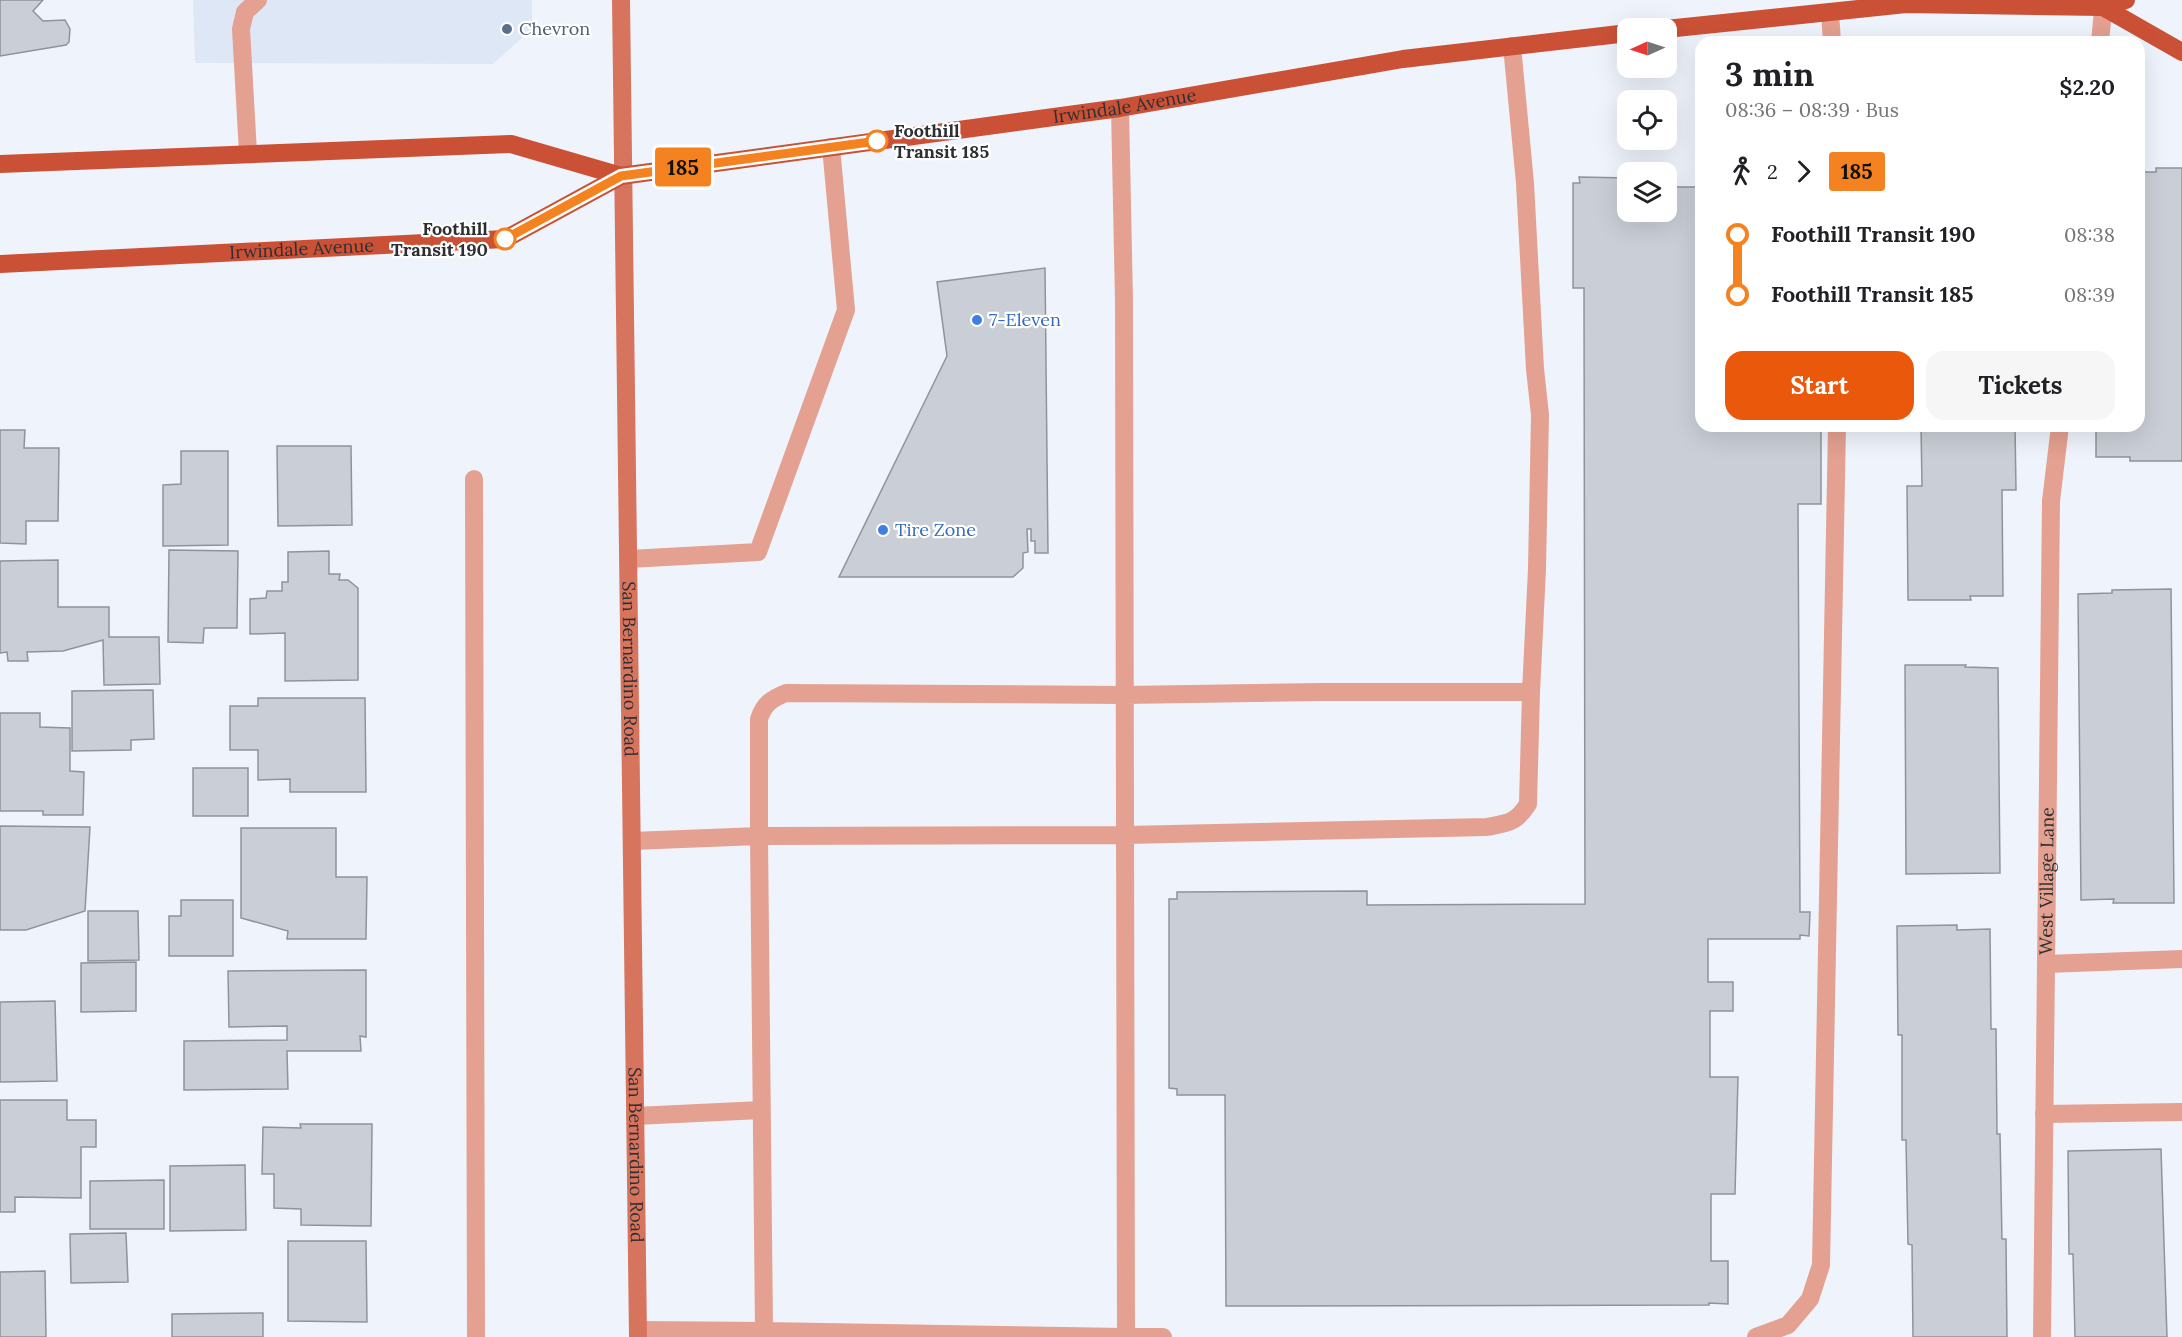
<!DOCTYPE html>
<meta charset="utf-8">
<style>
body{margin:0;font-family:Lora,serif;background:#f6f6f6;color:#202124;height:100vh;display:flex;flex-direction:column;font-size:22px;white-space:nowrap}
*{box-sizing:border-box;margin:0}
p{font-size:20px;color:#757577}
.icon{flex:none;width:33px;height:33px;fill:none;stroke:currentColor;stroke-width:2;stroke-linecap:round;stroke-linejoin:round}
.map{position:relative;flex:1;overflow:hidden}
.panel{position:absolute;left:1695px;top:36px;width:450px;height:396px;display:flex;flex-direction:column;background:#fff;border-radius:18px;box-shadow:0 6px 24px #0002}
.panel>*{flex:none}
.badge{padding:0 12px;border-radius:4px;font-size:21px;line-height:39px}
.needle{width:39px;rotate:267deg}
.tools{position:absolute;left:1617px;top:18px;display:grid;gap:12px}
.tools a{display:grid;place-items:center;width:60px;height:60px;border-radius:12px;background:#fff;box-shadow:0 6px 24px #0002;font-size:30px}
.map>.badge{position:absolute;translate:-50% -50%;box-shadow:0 0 0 3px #fff}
.legs{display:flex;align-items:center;gap:9px;height:66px;padding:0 30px;font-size:20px}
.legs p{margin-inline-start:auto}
.headline{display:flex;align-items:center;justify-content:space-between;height:102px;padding:0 30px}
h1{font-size:33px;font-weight:800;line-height:45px}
.button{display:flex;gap:12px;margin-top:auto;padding:12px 30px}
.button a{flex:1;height:69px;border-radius:18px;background:#ea580c;color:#fff;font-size:24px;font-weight:800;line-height:69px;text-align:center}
.button a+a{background:#f6f6f6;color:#202124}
ul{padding:0 30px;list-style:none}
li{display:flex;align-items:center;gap:21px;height:60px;font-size:22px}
li i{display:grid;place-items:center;width:9px;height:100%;margin:0 8px;background:currentColor}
li i::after{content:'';width:15px;height:15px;margin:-8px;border:4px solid;border-radius:50%;background:#fff}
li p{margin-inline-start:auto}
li:first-child i{background:linear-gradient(#0000 50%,currentColor 0)}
li:last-child i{background:linear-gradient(currentColor 50%,#0000 0)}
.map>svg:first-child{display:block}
.built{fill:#dee7f5}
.building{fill:#caced6;stroke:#8f949b;stroke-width:1.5}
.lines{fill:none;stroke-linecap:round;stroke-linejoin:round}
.lane{stroke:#e4a090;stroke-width:18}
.street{stroke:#e4a090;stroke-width:18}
.secondary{stroke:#d7745e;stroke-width:18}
.primary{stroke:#cb5136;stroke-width:18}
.line-1-casing{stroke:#fff;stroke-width:14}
.line-1{stroke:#f58220;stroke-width:9}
.service-dot{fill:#5c6f8a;stroke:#fff;stroke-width:2}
.stop-1-dot{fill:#fff;stroke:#f58220;stroke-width:3}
.shop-dot{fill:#3f7fe0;stroke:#fff;stroke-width:2}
.labels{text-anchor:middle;stroke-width:4.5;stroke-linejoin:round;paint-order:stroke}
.service-label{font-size:18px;fill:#4e5e75;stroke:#fff;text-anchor:start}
.street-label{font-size:18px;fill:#2d2f32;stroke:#fff}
.stop-label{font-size:18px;font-weight:bold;fill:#2d2f32;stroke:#fff;text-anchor:start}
.shop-label{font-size:18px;fill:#366cbe;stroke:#fff;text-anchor:start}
</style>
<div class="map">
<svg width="2182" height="1337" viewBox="0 0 2182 1337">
<rect width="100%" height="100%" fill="#eff4fc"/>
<path class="built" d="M193,0h339v29l-39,35 -298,-1z"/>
<path class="building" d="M0,0h43l-10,11 10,10 22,-1 5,9 -1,13 -3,3 -66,11z
M2156,168h26v293h-52v-4h-34v-31h43v-254h17z
M1579,177l49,1v34h38v-25h35v239h120v78h-23l2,408h10l-1,24 -9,-1v4h-92v43h25v29h-23v66h28l-3,117h-24v67h17v43l-19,-1v2l-483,1 -1,-211h-48v-6l-8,-1v-189h8v-7l190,-1v14l218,-1 -1,-616h-11v-105h7z
M1045,268l3,285h-13v-12h-4v-12h-4l1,23 -5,1v15l-10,9h-174l108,-221 -10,-74z
M1921,426h94l1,64h-14l1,106h-33l1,4h-63l-1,-114h15z
M0,430h25l-1,18h35l-1,73h-32v23l-26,-1z
M277,446h74l1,79 -74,1z
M181,451h47v94l-65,1v-61l18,-1z
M169,550l69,1 -1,77h-33l-1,15 -35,-1z
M329,551v23h11l-1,6h9l10,8v92l-73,1v-48l-35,1v-35l16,-1 1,-7h15v-9h6v-30z
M58,560v47h51v30h50l1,47 -56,1 -1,-45 -40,11 -36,1 1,9h-20l-1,-9 -7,1v-92z
M2171,589l3,314h-61l1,-4 -33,1 -3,-306 34,-1v-3z
M1905,665h61l-1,2 33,1 2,205 -94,1z
M153,690l1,49 -23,1v10l-59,1v-60z
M258,698h107l1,94h-76v-13l-32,1v-30h-28v-44h28z
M0,713h40v14l30,1v43l14,1 -1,43h-40v-4h-43z
M193,768h55v48h-55z
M0,826l90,1 -5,84 -59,19h-26z
M241,828h95v49h31l-1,62h-79l1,-8 -47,-13z
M181,900h52v56h-64v-40h12z
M88,911h50l1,49 -51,1z
M1957,925v5l33,-1 1,100h5l1,105h3l2,105h4l1,98h-94l-1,-92 -4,-1 -2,-104h-4v-105h-4l-1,-109z
M136,962v49l-55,1v-49z
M366,970v67l-6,-1 1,15h-74l1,38 -104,1v-49l103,-1v-14l-58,1 -1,-56z
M55,1001l2,80 -57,1v-80z
M0,1100h67v20h29v27h-15v51l-66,-1v15h-15z
M300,1124h72l-1,102 -70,-1v-16l-27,-1v-34h-12l1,-47 38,1z
M2161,1149l6,188h-92l-2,-83h-4l-1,-103z
M245,1165l1,65 -76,1v-65z
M164,1180v49h-74v-48z
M126,1233l2,49 -57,1 -1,-49z
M288,1241h78l1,81 -79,-1z
M45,1271l1,66h-46v-65z
M263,1313v24h-91v-23z"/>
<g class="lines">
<path class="lane" d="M1830,12l2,30
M1512,46l13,137 10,186 5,46 -3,154 -6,123
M1120,108l4,193 2,1036h37
M248,153l-7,-124 4,-17 13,-12
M629,559l129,-7 88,-242 -15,-163
M1321,692h210l-3,112c-12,19 -20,19 -41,23l-361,8 -367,1v-117c5,-15 12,-20 27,-26l338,2z
M632,841l127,-5 5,495 -126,-1
M2046,964l136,-5
M2044,1114l138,-2
M635,1116l126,-6
M764,1331l362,6
M1756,1337l32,-12 22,-26 11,-34 16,-839"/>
<g class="street">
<path d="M2100,42l4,-42"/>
<path d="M474,479l2,858"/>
<path id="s1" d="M2042,1337l9,-836 9,-75"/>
</g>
<path class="secondary" id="s2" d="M621,0l17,1337"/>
<g class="primary">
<path d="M2103,7l79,45"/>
<path d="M1666,29l240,-25 197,3 23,-7"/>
<path d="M0,164l511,-20 110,32"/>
<path id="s3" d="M0,264l505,-25 116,-63 499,-68 283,-49 225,-26"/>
</g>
</g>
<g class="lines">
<g class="line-1-casing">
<path id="line-1" d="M505,239l116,-63 256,-35"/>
</g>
<use href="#line-1" class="line-1"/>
</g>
<circle class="service-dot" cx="507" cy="29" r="6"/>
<g class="stop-1-dot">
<circle cx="877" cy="141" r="10"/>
<circle cx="505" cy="239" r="10"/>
</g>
<g class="shop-dot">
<circle cx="977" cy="320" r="6"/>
<circle cx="883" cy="530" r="6"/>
</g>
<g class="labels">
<g class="service-label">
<text x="519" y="35">Chevron</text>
</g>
<g class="street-label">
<text dy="6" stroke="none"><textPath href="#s3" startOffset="1146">Irwindale Avenue</textPath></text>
<text dy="6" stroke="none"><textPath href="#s3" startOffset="302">Irwindale Avenue</textPath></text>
<text dy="6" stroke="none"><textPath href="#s2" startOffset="669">San Bernardino Road</textPath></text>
<text dy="6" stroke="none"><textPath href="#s1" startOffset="456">West Village Lane</textPath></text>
<text dy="6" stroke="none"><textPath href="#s2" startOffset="1155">San Bernardino Road</textPath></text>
</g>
<g class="stop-label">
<text x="894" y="137">Foothill<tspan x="894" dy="21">Transit 185</tspan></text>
<text x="488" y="235" text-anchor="end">Foothill<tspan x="488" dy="21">Transit 190</tspan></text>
</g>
<g class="shop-label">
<text x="989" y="326">7-Eleven</text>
<text x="895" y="536">Tire Zone</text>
</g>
</g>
</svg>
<div class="tools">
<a><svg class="needle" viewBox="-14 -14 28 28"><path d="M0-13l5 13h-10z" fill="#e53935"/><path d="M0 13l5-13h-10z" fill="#757577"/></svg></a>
<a><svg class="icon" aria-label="locate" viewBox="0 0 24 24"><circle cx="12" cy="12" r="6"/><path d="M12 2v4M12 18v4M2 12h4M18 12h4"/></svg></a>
<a><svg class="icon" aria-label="layers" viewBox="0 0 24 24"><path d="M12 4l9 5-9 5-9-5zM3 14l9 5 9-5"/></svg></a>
</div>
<b class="badge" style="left:683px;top:167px;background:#f58220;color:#111">185</b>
<section class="panel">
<div class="headline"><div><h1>3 min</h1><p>08:36 – 08:39 · Bus</p></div><b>$2.20</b></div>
<div class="legs"><svg class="icon" aria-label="walk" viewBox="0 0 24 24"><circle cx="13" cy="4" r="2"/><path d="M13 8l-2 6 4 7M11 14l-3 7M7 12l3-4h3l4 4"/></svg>2<svg class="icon" aria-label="forward" viewBox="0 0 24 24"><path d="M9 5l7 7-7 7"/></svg><b class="badge" style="background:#f58220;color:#111">185</b></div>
<ul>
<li><i style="color:#f58220"></i><b>Foothill Transit 190</b><p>08:38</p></li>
<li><i style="color:#f58220"></i><b>Foothill Transit 185</b><p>08:39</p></li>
</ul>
<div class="button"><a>Start</a><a>Tickets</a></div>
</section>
</div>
